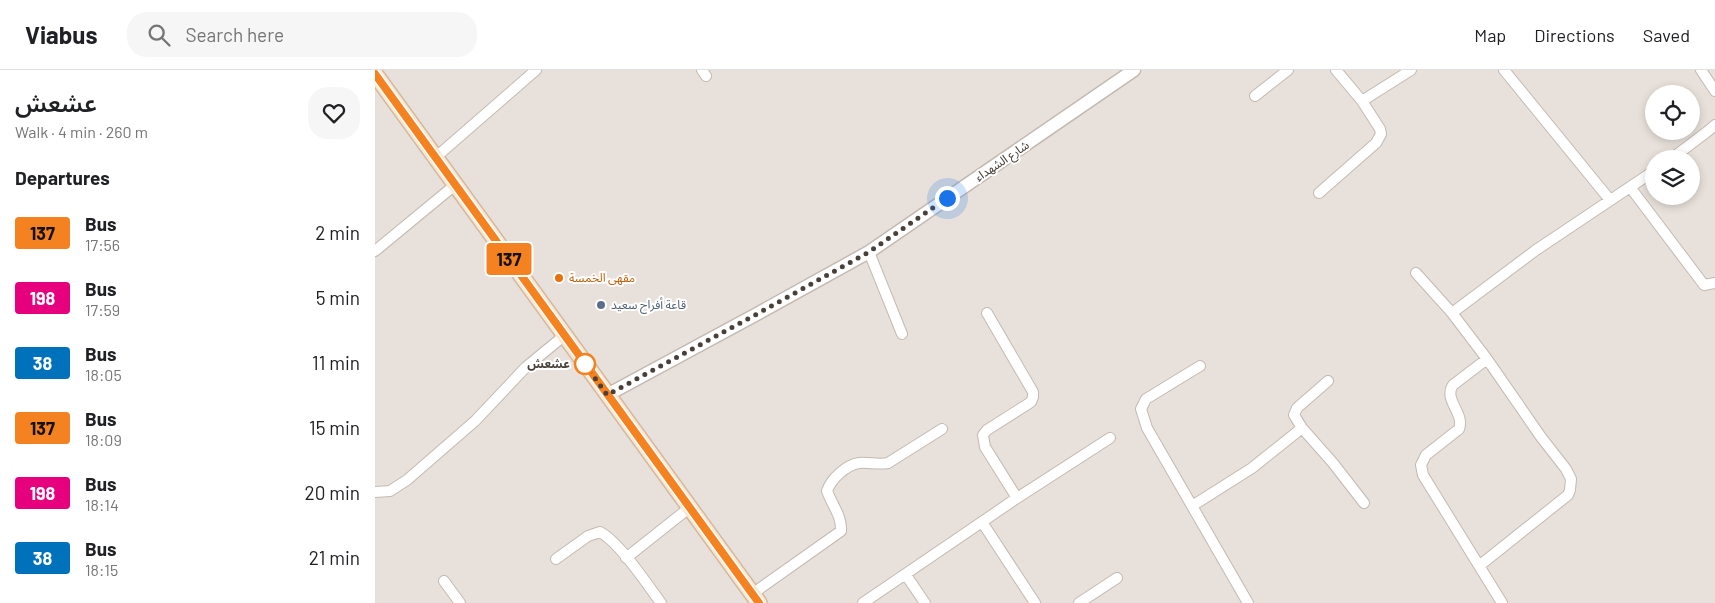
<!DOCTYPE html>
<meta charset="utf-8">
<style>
body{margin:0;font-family:Barlow,"Noto Sans Arabic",sans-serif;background:#f6f6f6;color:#202124;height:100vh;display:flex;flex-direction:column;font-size:19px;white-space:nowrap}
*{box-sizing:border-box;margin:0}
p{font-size:16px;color:#757577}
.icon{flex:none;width:28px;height:28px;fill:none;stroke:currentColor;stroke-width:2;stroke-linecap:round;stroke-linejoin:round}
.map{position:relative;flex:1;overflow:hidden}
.drawer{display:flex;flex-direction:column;background:#fff;width:375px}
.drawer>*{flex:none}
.badge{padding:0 10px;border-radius:4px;font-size:18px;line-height:32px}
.buttons{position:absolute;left:1270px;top:15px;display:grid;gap:10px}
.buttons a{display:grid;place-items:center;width:55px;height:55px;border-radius:50%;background:#fff;box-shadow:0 2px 8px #0003;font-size:25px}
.you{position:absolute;width:25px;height:25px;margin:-12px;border:4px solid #fff;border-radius:50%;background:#1a73e8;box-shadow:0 0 0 8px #1a73e833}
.map>.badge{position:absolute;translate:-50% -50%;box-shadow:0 0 0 2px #fff}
h2{padding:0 15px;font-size:19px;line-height:45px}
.round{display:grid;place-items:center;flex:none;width:52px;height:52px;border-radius:20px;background:#f6f6f6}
.headline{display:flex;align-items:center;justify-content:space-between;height:85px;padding:0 15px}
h1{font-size:24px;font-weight:600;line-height:38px}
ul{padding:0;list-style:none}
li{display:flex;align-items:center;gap:15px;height:65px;padding:0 15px}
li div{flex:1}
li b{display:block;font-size:19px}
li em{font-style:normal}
li .badge{min-width:55px;font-weight:700;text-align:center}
header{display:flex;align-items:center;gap:30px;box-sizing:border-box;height:70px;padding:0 25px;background:#fff;border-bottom:1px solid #e0e0e0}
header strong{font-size:24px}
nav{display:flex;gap:28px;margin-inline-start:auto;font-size:18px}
.search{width:350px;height:45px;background:#f6f6f6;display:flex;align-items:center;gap:12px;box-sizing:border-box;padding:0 18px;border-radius:20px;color:#757577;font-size:19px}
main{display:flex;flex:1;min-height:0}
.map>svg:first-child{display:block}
.residential{fill:#e8e1db;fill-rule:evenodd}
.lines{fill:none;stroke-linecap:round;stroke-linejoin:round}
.minor-casing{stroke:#c3b9b2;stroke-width:12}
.tertiary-casing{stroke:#c3b9b2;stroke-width:15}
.secondary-casing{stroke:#d0b9a0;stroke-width:18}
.minor{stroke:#fff;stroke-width:10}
.tertiary{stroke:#fff;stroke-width:12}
.secondary{stroke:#fbe7d0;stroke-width:15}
.line-casing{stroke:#fff;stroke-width:11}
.line{stroke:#f58220;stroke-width:8}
.walk{stroke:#49403a;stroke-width:5;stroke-dasharray:0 9}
.food-dot{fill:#e8710a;stroke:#fff;stroke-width:2}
.service-dot{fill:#5c6f8a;stroke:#fff;stroke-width:2}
.stop-dot{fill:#fff;stroke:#f58220;stroke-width:2.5}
.labels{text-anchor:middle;stroke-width:4;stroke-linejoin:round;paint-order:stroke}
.street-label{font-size:12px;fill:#49403a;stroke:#fff}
.food-label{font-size:12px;fill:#c56008;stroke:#fff;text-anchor:start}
.service-label{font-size:12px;fill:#4e5e75;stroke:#fff;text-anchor:start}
.stop-label{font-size:12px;font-weight:bold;fill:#49403a;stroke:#fff;text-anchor:end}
</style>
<header>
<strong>Viabus</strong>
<div class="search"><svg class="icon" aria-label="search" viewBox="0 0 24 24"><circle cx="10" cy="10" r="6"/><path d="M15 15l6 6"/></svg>Search here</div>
<nav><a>Map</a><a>Directions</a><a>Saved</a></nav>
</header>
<main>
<section class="drawer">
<div class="headline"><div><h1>عشعش</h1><p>Walk · 4 min · 260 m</p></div><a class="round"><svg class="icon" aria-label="heart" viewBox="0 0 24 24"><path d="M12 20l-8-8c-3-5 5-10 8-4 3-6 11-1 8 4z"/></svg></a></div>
<h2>Departures</h2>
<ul>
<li><span class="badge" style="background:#f58220;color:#111">137</span><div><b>Bus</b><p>17:56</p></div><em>2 min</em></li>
<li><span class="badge" style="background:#e6007e;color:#fff">198</span><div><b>Bus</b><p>17:59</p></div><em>5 min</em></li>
<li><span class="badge" style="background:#0072bc;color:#fff">38</span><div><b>Bus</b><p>18:05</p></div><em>11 min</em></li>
<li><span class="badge" style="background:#f58220;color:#111">137</span><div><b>Bus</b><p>18:09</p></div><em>15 min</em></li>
<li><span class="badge" style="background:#e6007e;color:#fff">198</span><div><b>Bus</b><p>18:14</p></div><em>20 min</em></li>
<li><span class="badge" style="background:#0072bc;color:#fff">38</span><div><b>Bus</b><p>18:15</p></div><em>21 min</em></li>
</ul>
</section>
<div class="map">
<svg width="1340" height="533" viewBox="0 0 1340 533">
<rect width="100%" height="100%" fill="#f5f0ec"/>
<path class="residential" d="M0,0h1340v533h-1340zM1279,24h37v37h-37zM1279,89h37v37h-37z"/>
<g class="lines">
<g class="minor-casing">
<path id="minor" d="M327,0l4,6
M1129,0l106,130
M1326,0l14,21
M880,26l33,-26
M987,31l49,-31
M61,87l100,-87
M1296,89l37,-28 7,-6
M1255,117l74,98 11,-2
M944,123l57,-50 5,-9 -1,-5 -18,-28 -26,-31
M0,181l80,-66
M494,182l33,82
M1041,203l36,40 35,46 54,78 25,32 5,10 -1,11 -2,5 -89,71
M612,243l46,79v5l-2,5 -44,28 -4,5 2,12 32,51
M1077,243l84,-63 118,-79
M1112,289l-34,26c-10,15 12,28 6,44l-33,26 -5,10 2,10 79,128
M927,358l31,35 31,40
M0,422l15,-1 17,-11 68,-59 51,-54 39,-32
M817,436l-45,-78 -6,-19 5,-10 54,-33
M607,452l53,81
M251,488l63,-50
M181,489l32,-23 12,-4c19,10 47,52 61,71
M531,505l19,28
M69,511l16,22
M377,524l89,-63c1,-15 -9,-26 -14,-40 4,-12 19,-26 32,-28 10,-1 19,2 29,0l54,-34
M488,533l154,-105 93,-60
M704,533l38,-25
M873,533l-56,-97 60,-38 50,-40 -8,-13 3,-7 31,-27"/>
</g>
<g class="tertiary-casing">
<path id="tertiary" d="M232,325l150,-81 112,-62 265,-182"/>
</g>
<g class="secondary-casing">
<path id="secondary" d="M0,4l384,529"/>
</g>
<use href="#minor" class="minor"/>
<use href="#tertiary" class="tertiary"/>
<use href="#secondary" class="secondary"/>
</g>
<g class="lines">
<g class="line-casing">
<path id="line" d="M0,4l384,529"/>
</g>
<use href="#line" class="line"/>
<path class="walk" d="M210,294l22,31 150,-81 112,-62 78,-54"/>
</g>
<circle class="food-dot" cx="184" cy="208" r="5"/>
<circle class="service-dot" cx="226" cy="235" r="5"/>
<circle class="stop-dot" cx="210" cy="294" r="10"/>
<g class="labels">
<g class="street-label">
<text transform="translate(627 91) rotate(-34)" y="4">شارع الشهداء</text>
</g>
<g class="food-label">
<text x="194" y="212">مقهى الخمسة</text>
</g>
<g class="service-label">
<text x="236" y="239">قاعة أفراح سعيد</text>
</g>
<g class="stop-label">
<text x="195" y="298">عشعش</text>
</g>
</g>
</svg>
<div class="buttons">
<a><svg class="icon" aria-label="locate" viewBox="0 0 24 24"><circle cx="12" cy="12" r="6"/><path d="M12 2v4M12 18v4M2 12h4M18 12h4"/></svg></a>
<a><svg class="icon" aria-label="layers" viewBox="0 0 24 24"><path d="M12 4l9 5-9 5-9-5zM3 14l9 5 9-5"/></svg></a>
</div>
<div class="you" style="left:572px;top:128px"></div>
<b class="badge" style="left:134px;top:189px;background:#f58220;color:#111">137</b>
</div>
</main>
